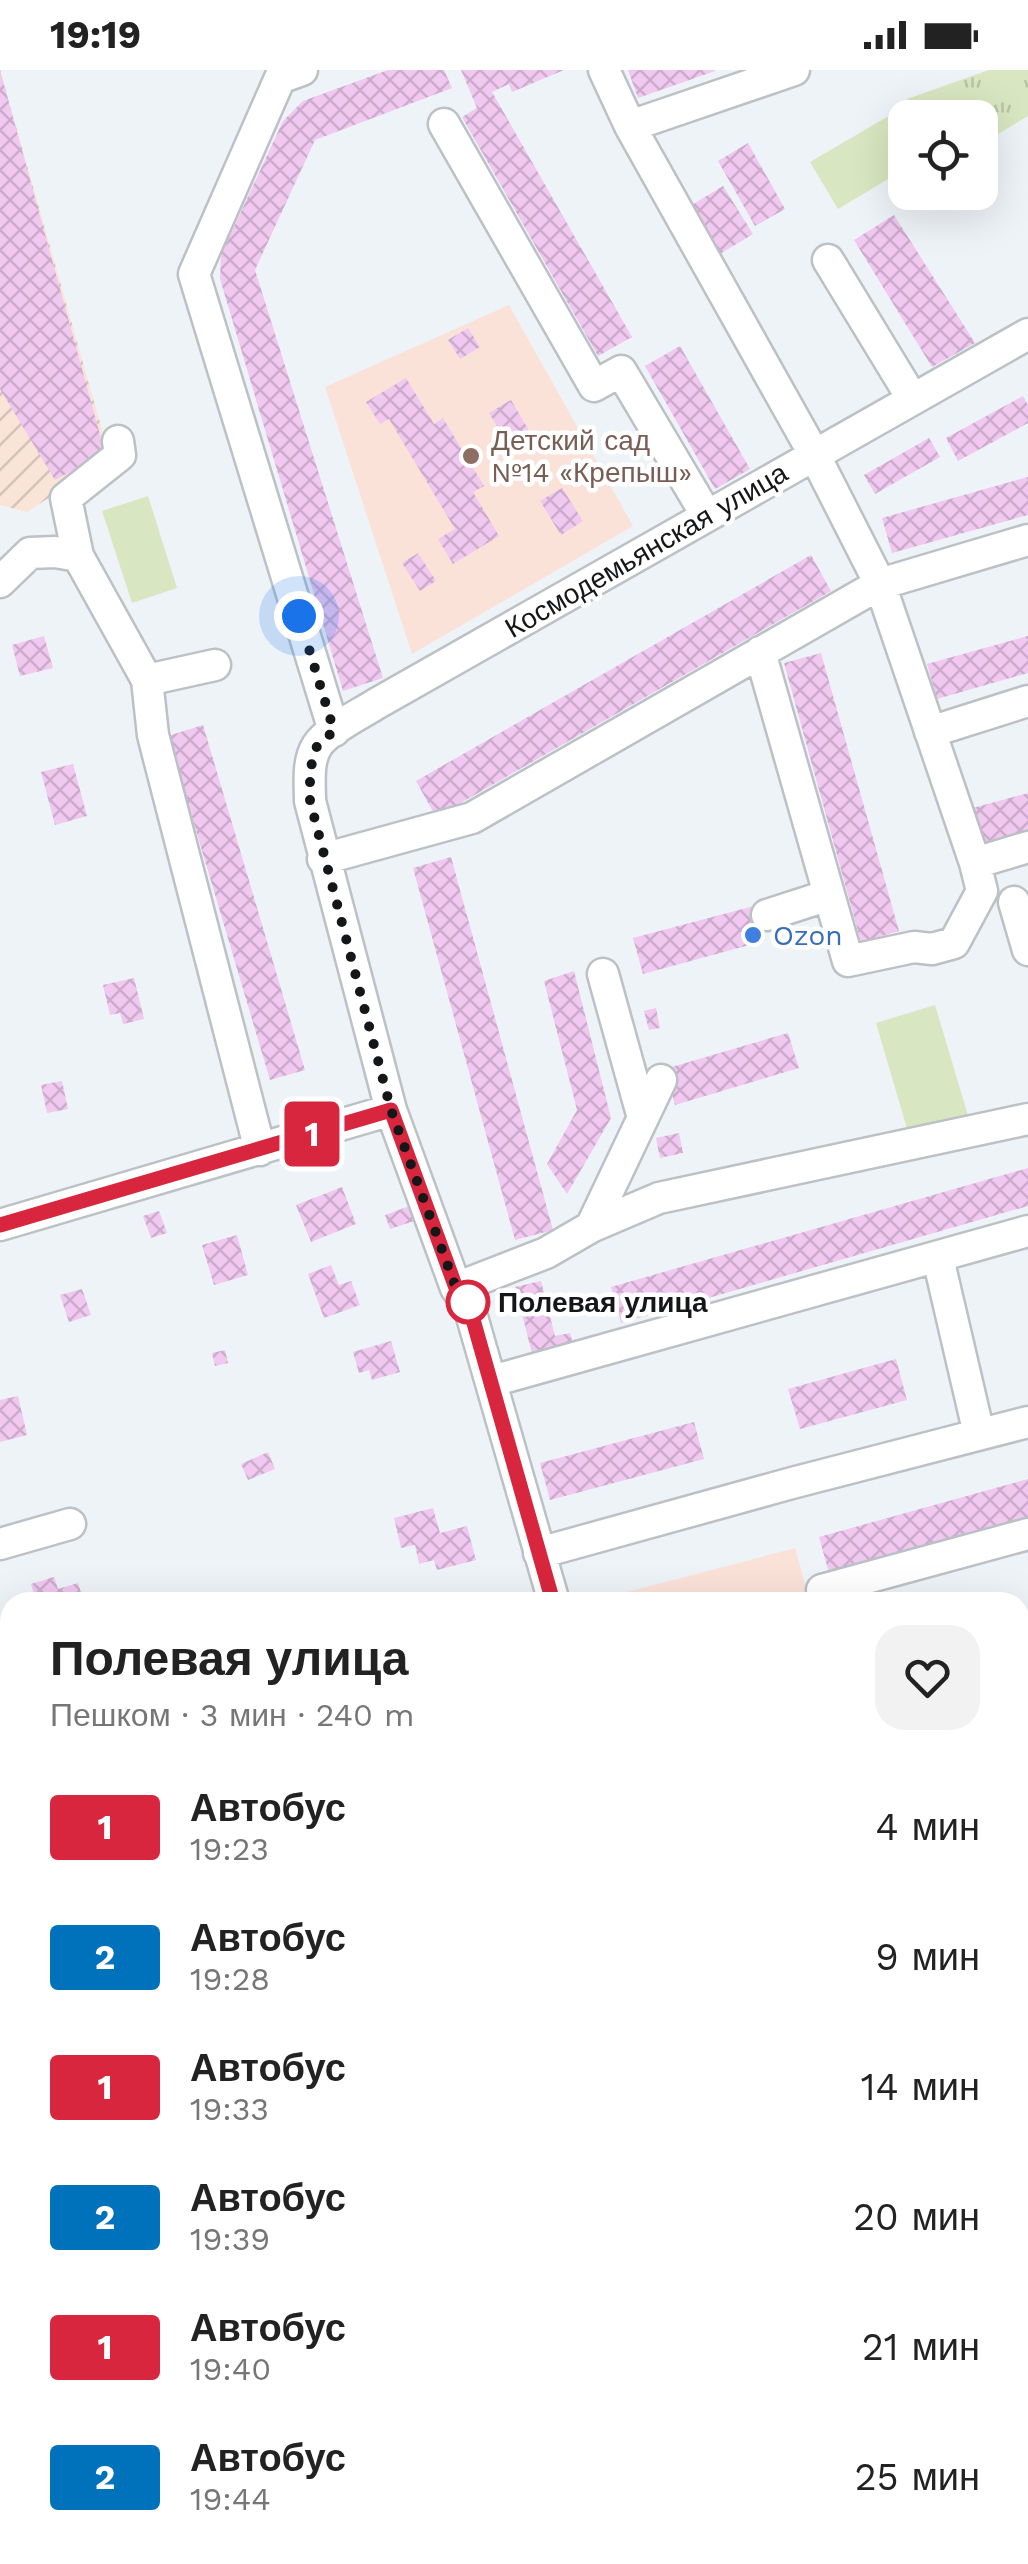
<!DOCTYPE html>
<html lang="ru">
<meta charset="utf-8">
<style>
body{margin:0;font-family:"Work Sans",sans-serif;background:#f2f2f2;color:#222;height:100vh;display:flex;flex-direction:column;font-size:38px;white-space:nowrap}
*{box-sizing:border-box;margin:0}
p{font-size:32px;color:#767676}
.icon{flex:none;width:55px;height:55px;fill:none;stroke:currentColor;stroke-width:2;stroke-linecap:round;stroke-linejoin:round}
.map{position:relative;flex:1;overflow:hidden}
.details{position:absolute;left:0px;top:1522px;width:1030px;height:972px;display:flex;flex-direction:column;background:#fff;border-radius:30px 30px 0 0;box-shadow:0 10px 40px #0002}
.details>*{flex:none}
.badge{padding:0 20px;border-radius:8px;font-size:35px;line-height:65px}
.buttons{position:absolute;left:888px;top:30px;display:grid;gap:20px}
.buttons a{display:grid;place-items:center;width:110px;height:110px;border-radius:20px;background:#fff;box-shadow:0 10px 40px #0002;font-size:50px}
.you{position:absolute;width:50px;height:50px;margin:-25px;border:8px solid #fff;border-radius:50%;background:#1a73e8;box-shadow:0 0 0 15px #1a73e833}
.map>.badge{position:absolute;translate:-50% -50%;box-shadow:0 0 0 5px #fff}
.round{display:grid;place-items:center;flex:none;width:105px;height:105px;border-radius:30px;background:#f2f2f2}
.head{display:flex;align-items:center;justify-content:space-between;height:170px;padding:0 50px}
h1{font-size:48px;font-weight:800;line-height:75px}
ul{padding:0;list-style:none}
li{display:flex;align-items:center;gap:30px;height:130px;padding:0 50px}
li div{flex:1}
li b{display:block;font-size:38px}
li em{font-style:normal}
li .badge{min-width:110px;font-weight:700;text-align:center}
.status{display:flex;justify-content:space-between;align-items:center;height:70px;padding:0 50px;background:#fff;direction:ltr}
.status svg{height:28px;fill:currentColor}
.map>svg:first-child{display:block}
.industrial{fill:url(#industrial-furrows)}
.education{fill:#fbe2d9}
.grass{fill:url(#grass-tufts)}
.park{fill:#d8e6c1}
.building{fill:url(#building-cross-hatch)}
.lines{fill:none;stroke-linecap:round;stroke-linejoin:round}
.minor-casing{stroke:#bcc1c6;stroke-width:35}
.minor{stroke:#fff;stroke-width:30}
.line-casing{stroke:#fff;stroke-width:22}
.line{stroke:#d7263d;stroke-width:15}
.walk{stroke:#151618;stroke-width:10;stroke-dasharray:0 18}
.education-dot{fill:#8d6e63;stroke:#fff;stroke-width:4}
.shop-dot{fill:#3f7fe0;stroke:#fff;stroke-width:4}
.stop-dot{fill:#fff;stroke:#d7263d;stroke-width:5}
.labels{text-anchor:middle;stroke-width:9;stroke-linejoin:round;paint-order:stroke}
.education-label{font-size:28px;fill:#785e54;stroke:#fff;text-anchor:start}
.street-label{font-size:28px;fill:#151618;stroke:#fff}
.shop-label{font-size:28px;fill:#366cbe;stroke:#fff;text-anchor:start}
.stop-label{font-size:28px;font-weight:bold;fill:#151618;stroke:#fff;text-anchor:start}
</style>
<div class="status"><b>19:19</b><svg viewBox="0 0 49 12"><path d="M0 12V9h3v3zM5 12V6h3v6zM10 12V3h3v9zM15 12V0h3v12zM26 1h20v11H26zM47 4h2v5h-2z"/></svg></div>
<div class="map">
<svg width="1028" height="2494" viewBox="0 0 1028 2494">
<defs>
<pattern id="industrial-furrows" width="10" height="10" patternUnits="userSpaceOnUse" patternTransform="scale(2.5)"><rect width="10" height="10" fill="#fae3d7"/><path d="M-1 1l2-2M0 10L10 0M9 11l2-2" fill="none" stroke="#d5c2b8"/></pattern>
<pattern id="grass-tufts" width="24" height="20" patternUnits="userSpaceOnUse" patternTransform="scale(2.5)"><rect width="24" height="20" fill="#d8e6c1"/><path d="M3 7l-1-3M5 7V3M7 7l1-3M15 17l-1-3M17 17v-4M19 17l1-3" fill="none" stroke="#b8c5a5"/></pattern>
<pattern id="building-cross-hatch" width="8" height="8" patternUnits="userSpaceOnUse" patternTransform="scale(2.5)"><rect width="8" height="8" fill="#f0c8f0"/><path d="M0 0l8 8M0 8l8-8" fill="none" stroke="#cdabcd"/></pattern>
</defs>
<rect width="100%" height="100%" fill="#eef3f8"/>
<path class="industrial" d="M0,0l110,388 -83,54 -27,-7z"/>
<path class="education" d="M509,235l124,221 -221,128 -87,-267z
M795,1478l15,54h-221z"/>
<path class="grass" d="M989,0h39v46l-48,29v-27l-62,-1 -11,-18z"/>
<path class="park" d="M904,37l7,10 -6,1v51l-67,40 -28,-47z
M148,426l29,92 -45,15 -30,-92z
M935,935l35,117 -60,17 -34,-116z"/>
<path class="building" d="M0,0l105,383 -50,27 -55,-91z
M388,0h56l8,18 -137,52 -60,130 128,408 -40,13 -123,-412 1,-24 62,-134 20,-20z
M461,0h103l-52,22 -3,-8 -17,8 140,245 -34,19 -136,-239 15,-9z
M628,0h87v1l-77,27z
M748,73l37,66 -30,17 -37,-65z
M723,116l30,48 -33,20 -30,-48z
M894,145l81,128 -43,24 -78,-127z
M468,258l12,19 -20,12 -12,-19z
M680,276l70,123 -35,20 -70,-123z
M406,308l28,46 9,-6 41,68 -11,6 26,44 -46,28 -15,-25 17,-10 -66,-110 -9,5 -14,-22z
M1023,326l5,9v18l-70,38 -12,-23z
M511,330l20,34 -21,13 -21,-34z
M929,368l11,19 -65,37 -11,-19z
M1028,407v38l-136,38 -10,-35z
M562,418l21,33 -22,14 -21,-34z
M418,483l18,28 -16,10 -18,-28z
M811,485l20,36 -395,226 -20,-36z
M44,566l9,32 -33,8 -8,-31z
M1028,566v37l-91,26 -10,-35z
M821,583l78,278 -38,11 -77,-279z
M203,655l102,345 -35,10 -102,-344z
M73,694l14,52 -32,9 -14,-53z
M1028,723v37l-49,14 -10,-35z
M451,787l102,373 -38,10 -102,-372z
M754,836l10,35 -121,33 -10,-36z
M574,901l37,147 -44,76 -20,-30 30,-54 -33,-129z
M134,908l10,41 -21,5 -3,-11 -10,2 -7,-30z
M656,938l4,20 -11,2 -5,-19z
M788,963l11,35 -124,37 -10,-36z
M62,1011l6,28 -21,4 -6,-28z
M679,1063l4,20 -23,5 -4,-20z
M1028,1098v38l-407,117 -10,-36z
M342,1117l14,37 -45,18 -15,-37z
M415,1134l5,15 -30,10 -5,-14z
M159,1141l8,22 -16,5 -8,-22z
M237,1165l11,40 -34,10 -12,-40z
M331,1195l8,20 12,-4 9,24 -36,13 -16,-44z
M541,1211l14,55 15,-3 5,18 -41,10 -19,-74z
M82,1219l9,26 -22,7 -9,-27z
M391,1271l9,31 -28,8 -3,-10 -10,3 -6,-21z
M225,1280l3,13 -13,3 -3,-13z
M896,1289l11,41 -107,29 -12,-40z
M18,1326l9,39 -27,7v-42z
M694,1352l10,37 -154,41 -10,-37z
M268,1382l7,17 -27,11 -7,-16z
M1028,1409v38l-199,56 -10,-36z
M433,1438l7,25 27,-7 9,34 -39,10 -3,-10 -15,4 -4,-19 -14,3 -7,-30z
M54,1507l4,12 20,-6 6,19h-48l-5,-18z
M1028,1571v38l-8,2v-38z
M10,1885v87l-7,2 -3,-12v-75z
M1028,2011v41l-8,1v-41z
M1028,2152v55l-8,1v-55z
M10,2234v51h-1l-9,-34v-14z
M47,2485h42l-3,9h-43z
M441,2485h37l13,5 -2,4h-52z
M601,2485h29l-3,9h-30z
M810,2485h34l-5,9h-33z"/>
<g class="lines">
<g class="minor-casing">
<path id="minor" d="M302,0l-22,8 -86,196 140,457
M604,0l26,56 184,328 66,130 95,279 7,28 -28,52 -22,6 -18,-2 -66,14 -88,-309
M444,54l150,262 27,-15 86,145
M630,56l164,-56
M828,190l84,138
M78,486l-12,-58 54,-43 -2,-14
M0,512l30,-29 25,-1 23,4 69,124
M215,595l-68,15 6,55 107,415
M930,662l98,-31
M323,789l149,-41 408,-234 148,-44
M975,793l53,-16
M1014,832l14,48
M767,845l62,-20
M603,904l40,144
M0,1155l391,-115
M591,1157l68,-29 369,-79
M938,1188l41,176
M456,1218l90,-35 45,-26 70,-147
M492,1311l536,-150
M0,1474l70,-20
M539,1483l253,-70 236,-61
M822,1520l206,-56
M554,1532l-86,-299 -12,-15 -65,-178 -81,-309c0,-17 -3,-39 7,-55 10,-16 42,-31 59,-42l652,-370
M1020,1634l8,-3
M1020,1985l8,-1
M1020,2089l8,-1
M0,2200l10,-3
M0,2437l10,1
M267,2485l22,9
M1011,2485l17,7
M772,2494l4,-9"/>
</g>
<use href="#minor" class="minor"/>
</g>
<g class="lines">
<g class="line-casing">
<path id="line" d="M0,1155l391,-115 65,178 12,14 85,300"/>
</g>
<use href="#line" class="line"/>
<path class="walk" d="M299,546l35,115 -17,15 -7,24v31l81,309 65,178 12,14"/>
</g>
<circle class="education-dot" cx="471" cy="386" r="10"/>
<circle class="shop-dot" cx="753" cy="865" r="10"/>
<circle class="stop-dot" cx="468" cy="1232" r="20"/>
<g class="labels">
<g class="education-label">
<text x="491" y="380">Детский сад<tspan x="491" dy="32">№14 «Крепыш»</tspan></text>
</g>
<g class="street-label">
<text transform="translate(646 480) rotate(-30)" y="10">Космодемьянская улица</text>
</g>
<g class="shop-label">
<text x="773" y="875">Ozon</text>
</g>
<g class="stop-label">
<text x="498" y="1242">Полевая улица</text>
</g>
</g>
</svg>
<div class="buttons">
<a><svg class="icon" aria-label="locate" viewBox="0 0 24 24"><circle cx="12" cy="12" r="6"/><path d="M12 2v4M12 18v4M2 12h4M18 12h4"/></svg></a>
</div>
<div class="you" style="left:299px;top:546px"></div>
<b class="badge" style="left:312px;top:1064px;background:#d7263d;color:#fff">1</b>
<section class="details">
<div class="head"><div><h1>Полевая улица</h1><p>Пешком · 3 мин · 240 m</p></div><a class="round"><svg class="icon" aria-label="heart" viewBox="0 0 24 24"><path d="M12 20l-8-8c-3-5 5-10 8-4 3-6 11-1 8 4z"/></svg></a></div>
<ul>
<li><span class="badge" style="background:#d7263d;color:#fff">1</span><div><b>Автобус</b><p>19:23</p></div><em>4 мин</em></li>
<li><span class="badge" style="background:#0072bc;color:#fff">2</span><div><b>Автобус</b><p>19:28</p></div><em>9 мин</em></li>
<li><span class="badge" style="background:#d7263d;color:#fff">1</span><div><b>Автобус</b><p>19:33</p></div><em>14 мин</em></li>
<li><span class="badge" style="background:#0072bc;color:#fff">2</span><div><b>Автобус</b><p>19:39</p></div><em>20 мин</em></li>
<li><span class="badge" style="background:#d7263d;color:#fff">1</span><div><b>Автобус</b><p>19:40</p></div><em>21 мин</em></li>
<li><span class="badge" style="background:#0072bc;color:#fff">2</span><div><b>Автобус</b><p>19:44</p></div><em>25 мин</em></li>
</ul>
</section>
</div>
